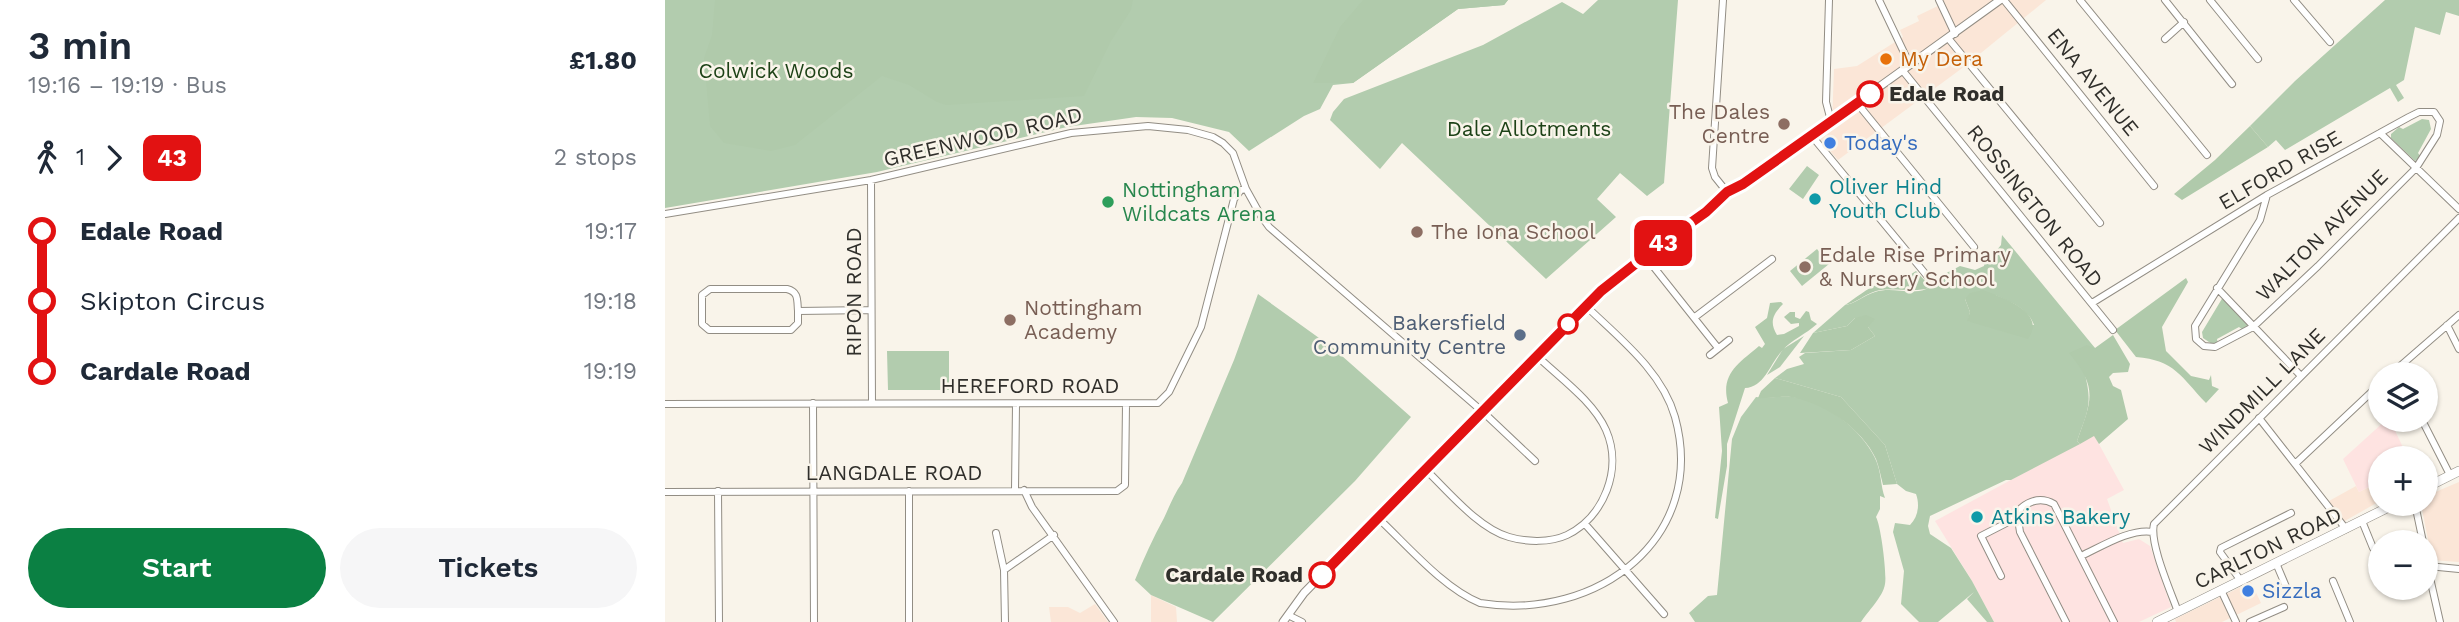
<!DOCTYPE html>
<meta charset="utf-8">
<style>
body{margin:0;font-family:"Work Sans",sans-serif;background:#f6f6f7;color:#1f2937;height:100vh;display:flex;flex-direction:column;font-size:26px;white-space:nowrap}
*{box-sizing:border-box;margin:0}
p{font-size:23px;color:#747a83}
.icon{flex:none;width:38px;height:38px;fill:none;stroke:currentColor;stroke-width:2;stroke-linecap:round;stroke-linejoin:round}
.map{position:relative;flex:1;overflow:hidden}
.side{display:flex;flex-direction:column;background:#fff;width:665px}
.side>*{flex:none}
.badge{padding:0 14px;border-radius:10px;font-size:24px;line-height:46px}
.buttons{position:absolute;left:1703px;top:362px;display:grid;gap:14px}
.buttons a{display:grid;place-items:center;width:70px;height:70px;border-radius:50%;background:#fff;box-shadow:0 2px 5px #0004;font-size:35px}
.map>.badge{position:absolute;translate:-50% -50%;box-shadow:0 0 0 4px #fff}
.legs{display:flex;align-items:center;gap:10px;height:77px;padding:0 28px;font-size:23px}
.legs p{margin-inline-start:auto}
.headline{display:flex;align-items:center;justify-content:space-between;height:119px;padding:0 28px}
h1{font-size:38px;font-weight:600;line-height:52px}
.primary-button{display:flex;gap:14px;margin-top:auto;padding:14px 28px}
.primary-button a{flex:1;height:80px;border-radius:42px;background:#0b8043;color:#fff;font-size:28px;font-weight:600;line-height:80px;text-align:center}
.primary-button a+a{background:#f6f6f7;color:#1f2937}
ul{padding:0 28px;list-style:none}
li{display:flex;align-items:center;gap:24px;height:70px;font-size:26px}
li i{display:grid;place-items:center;width:10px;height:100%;margin:0 9px;background:currentColor}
li i::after{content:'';width:18px;height:18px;margin:-9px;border:5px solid;border-radius:50%;background:#fff}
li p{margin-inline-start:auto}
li:first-child i{background:linear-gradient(#0000 50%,currentColor 0)}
li:last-child i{background:linear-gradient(currentColor 50%,#0000 0)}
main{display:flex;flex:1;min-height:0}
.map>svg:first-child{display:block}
.commercial{fill:#fbe6d7}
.industrial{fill:#fee3e1}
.green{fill:#b2ccae;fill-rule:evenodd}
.forest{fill:#b0caab}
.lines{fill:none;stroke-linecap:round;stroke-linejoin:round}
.minor-casing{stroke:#928d84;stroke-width:8}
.tertiary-casing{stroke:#928d84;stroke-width:9}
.secondary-casing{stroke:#928d84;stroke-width:10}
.minor{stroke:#fff;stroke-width:6}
.tertiary{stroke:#fff;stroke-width:7}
.secondary{stroke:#fff;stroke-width:9}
.line-1-casing{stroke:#fff;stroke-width:16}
.line-1{stroke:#e21212;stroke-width:10}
.food-dot{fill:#e8710a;stroke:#f9f4ea;stroke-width:2.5}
.stop-1-dot{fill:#fff;stroke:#e21212;stroke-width:3.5}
.education-dot{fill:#8d6e63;stroke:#f9f4ea;stroke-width:2.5}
.shop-dot{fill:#3f7fe0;stroke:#f9f4ea;stroke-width:2.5}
.culture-dot{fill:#0f9aa8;stroke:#f9f4ea;stroke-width:2.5}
.leisure-dot{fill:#2e9e5b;stroke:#f9f4ea;stroke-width:2.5}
.service-dot{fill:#5c6f8a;stroke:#f9f4ea;stroke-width:2.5}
.labels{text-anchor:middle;stroke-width:5;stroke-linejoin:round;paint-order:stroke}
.food-label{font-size:21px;fill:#c56008;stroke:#f9f4ea;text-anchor:start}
.park-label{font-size:21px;fill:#1d4217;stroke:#f9f4ea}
.street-label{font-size:21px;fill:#302f2b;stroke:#f9f4ea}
.stop-label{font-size:21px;font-weight:bold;fill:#302f2b;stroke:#f9f4ea;text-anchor:start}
.education-label{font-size:21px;fill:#785e54;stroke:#f9f4ea;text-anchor:start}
.shop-label{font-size:21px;fill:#366cbe;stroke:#f9f4ea;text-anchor:start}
.culture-label{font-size:21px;fill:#0d838f;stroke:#f9f4ea;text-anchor:start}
.leisure-label{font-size:21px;fill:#27864d;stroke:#f9f4ea;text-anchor:start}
.service-label{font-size:21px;fill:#4e5e75;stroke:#f9f4ea;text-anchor:end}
</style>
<main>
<section class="side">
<div class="headline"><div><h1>3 min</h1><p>19:16 – 19:19 · Bus</p></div><b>£1.80</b></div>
<div class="legs"><svg class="icon" aria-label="walk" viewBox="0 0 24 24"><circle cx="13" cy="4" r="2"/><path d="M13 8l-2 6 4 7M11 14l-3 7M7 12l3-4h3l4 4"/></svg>1<svg class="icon" aria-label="forward" viewBox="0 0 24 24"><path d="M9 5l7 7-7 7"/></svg><b class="badge" style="background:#e21212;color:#fff">43</b><p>2 stops</p></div>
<ul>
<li><i style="color:#e21212"></i><b>Edale Road</b><p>19:17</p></li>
<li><i style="color:#e21212"></i><span>Skipton Circus</span><p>19:18</p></li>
<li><i style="color:#e21212"></i><b>Cardale Road</b><p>19:19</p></li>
</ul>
<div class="primary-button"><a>Start</a><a>Tickets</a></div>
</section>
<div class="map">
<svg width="1794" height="622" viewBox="0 0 1794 622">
<rect width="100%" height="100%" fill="#f9f4ea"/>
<path class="commercial" d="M1276,0h105l-81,66 -127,94 -20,-23 14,-13 2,-55 23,-3 46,-29 -3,-7 19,-9 -2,-5 25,-12z
M1794,482v80l-27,-2 -11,-56h4l1,-8z
M1710,484l5,10v7l-37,21 -14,-21 27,-15 3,6z
M1586,582l10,21 -39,19h-46l-1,-3z
M486,595l25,12 1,15h-26z
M430,604l13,18h-57l-2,-15h19l12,6z"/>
<path class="industrial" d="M1721,420h4l18,38h-28l-2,16 2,20 -5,-10 -16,8 -16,-33z
M1429,435l30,55 -17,9 16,44 16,-4 11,7 21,61 -32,15h-145l-22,-41 -37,-60z"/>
<path class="green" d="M0,0h843l-4,5 -46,4 -105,74 -20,2 -13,24 -16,7 -55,35 -20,-19 -57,-14 -36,-1 -69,10 -190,45 -212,36z
M933,0h80l-14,183 -17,13 -27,-23 -23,26 19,18 -70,62 -144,-136 -22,26 -50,-49 3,-8 11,-13 139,-54 79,-43 21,12z
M1720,0h74v16l-13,-4 -6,23 -25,-8 -11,53 -8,5 8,13 -6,4 -8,-14 -105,62 -9,-10 -8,7 -18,-21 45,-45z
M1757,119l7,1 2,9 -13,24 3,4 -6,4 -24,-23v-4l8,-7 4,2z
M1142,166l12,9 -16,24 -14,-10z
M1337,235l93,113 -11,23c9,33 4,39 -7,70l3,3 -69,36h-5l-76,36 -2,10 2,8 21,14 21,33 22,41h-7l-20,-23 7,-7 -36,30h-19l-18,-18 3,-33 -11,-39 2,-9 15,2c8,-8 10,-20 6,-31l-10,-3 -9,-7 -12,-39 -44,-48 -66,-19 12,-9 17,-5 -5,-7 6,-4 46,-3 24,-14 -7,-9 -13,-9 -8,8 -34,7 32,-28c10,-1 19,-10 30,-13 15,-5 29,1 44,-1 11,-1 19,-11 26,-17 4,-3 10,-5 15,-8l15,4 9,-4 2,-10h6l9,-11zM1330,295c15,7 33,13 39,30l-66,-4 2,-9 -5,-13z
M1152,249l12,15 -27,22 -12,-15z
M593,294l75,54 78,69 -56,64 -142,141 -62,-27 -16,-15c9,-22 18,-42 29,-62 6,-13 10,-24 18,-35l52,-123z
M1558,297l26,27 -6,6 -4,-3 -22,12 1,5h-6l-9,-6 -1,-6z
M1139,336l-24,31 -13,8 16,-26z
M222,351h62v39h-61z
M1091,397c13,2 26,-2 38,0 32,5 67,32 81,61 7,15 5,27 10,40l-5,-2v13l-4,8c5,9 11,57 9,67 -2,13 -17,27 -24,38h-166l-6,-9 19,-17 9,-1 15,-156 9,-22z"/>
<path class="forest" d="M50,0h418l-2,10 -20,31 -27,55 -138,9 -9,-3 -28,-17 -27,-9 -87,69 -24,6 -47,-8 -14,-17 -6,-68 8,-23z
M698,0h145l-4,5 -46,4 -105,74h-40l27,-56z
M1585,126l18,21 -86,53 -8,-6 41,-34z
M1251,271l12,13 16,-9c-12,25 -47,10 -68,16 -11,3 -20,12 -31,14 11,-7 22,-17 34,-21 14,-4 24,-4 37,-13z
M1521,278l2,4 -26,45 4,24 25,25 18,4 2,-5 1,11 7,3 -13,14c-25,-26 -31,-43 -70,-46l-21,-27z
M1318,290c18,7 65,22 45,49l-61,-18 3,-9 -5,-13 5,-6z
M1116,302l2,2c-10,10 -14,18 -6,31l7,-1 15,-8v-3l-8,1 -7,-7 6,-5h5v5l5,2 6,-8 3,1 2,8 6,4c-11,10 -26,16 -35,27 -12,12 -17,36 -37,37l-18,56v22l-9,53 -3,-1 7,-67 -3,-44 9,-4c-8,-29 11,-40 31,-57l3,2 3,-4 -10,-17 12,-9 3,-15z
M1201,315l9,4 -7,8 7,9 -24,14 -51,3 13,-20 34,-7 8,-8z
M1448,335l17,29 -2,8 -15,1 -4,4 4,9 8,4 7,29 -29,25 -5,-8 -14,8 -3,-3c14,-40 22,-52 -8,-88l18,-8 8,3z
M1110,378l66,19 44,48 12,39 -14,1c-2,-8 -4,-18 -7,-26 -14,-30 -48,-53 -80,-61 -11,-3 -26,1 -38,0l3,-7z"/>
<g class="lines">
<g class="minor-casing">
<path id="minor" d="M1058,0l-11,168 3,9 12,15
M1164,0l-3,102 5,19
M1214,0l31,65
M1274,0l16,34
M1339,0l150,186
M1415,0l127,155
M1500,0l67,84
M1545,0l48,59
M1629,0l36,42
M1283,38l152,185
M1500,39l19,-17
M1238,71l210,259
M1192,103l117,144
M1715,133l79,76
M1146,135l117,142
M206,180l1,223
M0,214l206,-34 200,-47 77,-7 40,4 25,7 10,6 10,10 13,36 15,27 8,11 214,185 52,49
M980,256l73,92
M1552,288l84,88
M1427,303l175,-108 142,-78 10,-5h15l6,9 -3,14 -21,33 -98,98 -65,61 -38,20 -11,-1 -8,-7 -1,-13 65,-106 7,-25
M133,311c-1,-11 1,-19 -11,-22h-77l-8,6v29l7,6h82l7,-7v-12l73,-1
M1030,317l77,-58
M1782,325l12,24
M1045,355l19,-15
M1726,374l68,-59
M148,403l1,219
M0,404l493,-1 11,-11 32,-65 33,-128 7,-9 5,-1
M1594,418l87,111
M1757,420l28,55
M1630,464l85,-80
M761,470c22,21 53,59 83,67 17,5 41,6 58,-2 37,-18 56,-66 39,-105 -13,-29 -46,-52 -69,-74
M350,490l1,-86
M359,490l8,17 82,115
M53,491l1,131
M0,492l452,-1 8,-6 1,-81
M1750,504l8,38
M713,518c29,27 65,70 102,85 119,19 228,-67 195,-186 -13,-46 -56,-79 -89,-111
M1697,521l11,27
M920,524l79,90
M331,533l8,37
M1416,556c20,-9 49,-28 72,-24
M1760,556l15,66
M1611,563l11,26
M1763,566l31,3
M1336,576l-20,-40 37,-19
M1576,581l-21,-29 1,-4 70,-35
M1668,581l17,41
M1556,590l15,32
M1513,612c-7,-20 -29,-69 -24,-88l305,-306
M623,615l14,7
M244,622v-131
M340,622l-1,-52 50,-35
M1401,622l-46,-90 -2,-13 3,-11c10,-8 21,-11 33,-4l60,118
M1585,622l34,-15"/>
</g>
<g class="tertiary-casing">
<path id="tertiary" d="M618,622l21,-29 278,-284 35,-32 89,-65 21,-20 11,-4 34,-24 228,-164"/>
</g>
<g class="secondary-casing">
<path id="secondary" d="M1760,488l34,-17
M1492,622l238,-118"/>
</g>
<use href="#minor" class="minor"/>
<use href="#tertiary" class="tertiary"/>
<use href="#secondary" class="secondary"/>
</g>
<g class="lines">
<g class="line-1-casing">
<path id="line-1" d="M657,575l279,-284 57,-45 48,-34 21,-20 16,-8 127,-90"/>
</g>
<use href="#line-1" class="line-1"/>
</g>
<circle class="food-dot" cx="1221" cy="59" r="7"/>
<g class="stop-1-dot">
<circle cx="1205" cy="94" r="12"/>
<circle cx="903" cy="324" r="9"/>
<circle cx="657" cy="575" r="12"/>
</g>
<g class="education-dot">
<circle cx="1119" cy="124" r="7"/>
<circle cx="752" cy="232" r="7"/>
<circle cx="1140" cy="267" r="7"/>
<circle cx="345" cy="320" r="7"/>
</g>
<g class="shop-dot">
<circle cx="1165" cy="143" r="7"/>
<circle cx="1583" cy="591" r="7"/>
</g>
<g class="culture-dot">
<circle cx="1150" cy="199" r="7"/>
<circle cx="1312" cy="517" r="7"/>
</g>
<circle class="leisure-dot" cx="443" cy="202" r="7"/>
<circle class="service-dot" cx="855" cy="335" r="7"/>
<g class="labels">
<g class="food-label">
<text x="1235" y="66">My Dera</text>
</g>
<g class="park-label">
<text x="111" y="78">Colwick Woods</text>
<text x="864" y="136">Dale Allotments</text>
</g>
<g class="street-label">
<text transform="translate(1428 82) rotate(51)" y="7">ENA AVENUE</text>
<text transform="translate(318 137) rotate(-13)" y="7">GREENWOOD ROAD</text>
<text transform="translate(1615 170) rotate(-30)" y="7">ELFORD RISE</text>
<text transform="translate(1370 206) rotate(51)" y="7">ROSSINGTON ROAD</text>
<text transform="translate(1657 235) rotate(-45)" y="7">WALTON AVENUE</text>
<text transform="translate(189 292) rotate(-90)" y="7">RIPON ROAD</text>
<text x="365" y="393">HEREFORD ROAD</text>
<text transform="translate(1597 391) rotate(-45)" y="7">WINDMILL LANE</text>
<text x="229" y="480">LANGDALE ROAD</text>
<text transform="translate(1603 548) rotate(-26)" y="7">CARLTON ROAD</text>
</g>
<g class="stop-label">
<text x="1224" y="101">Edale Road</text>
<text x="638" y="582" text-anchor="end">Cardale Road</text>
</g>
<g class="education-label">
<text x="1105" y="119" text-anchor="end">The Dales<tspan x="1105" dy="24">Centre</tspan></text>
<text x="766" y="239">The Iona School</text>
<text x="1154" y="262">Edale Rise Primary<tspan x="1154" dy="24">&amp; Nursery School</tspan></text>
<text x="359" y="315">Nottingham<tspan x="359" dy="24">Academy</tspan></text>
</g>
<g class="shop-label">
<text x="1179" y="150">Today's</text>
<text x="1597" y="598">Sizzla</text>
</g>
<g class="culture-label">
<text x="1164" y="194">Oliver Hind<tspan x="1164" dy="24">Youth Club</tspan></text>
<text x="1326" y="524">Atkins Bakery</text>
</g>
<g class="leisure-label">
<text x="457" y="197">Nottingham<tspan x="457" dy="24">Wildcats Arena</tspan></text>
</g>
<g class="service-label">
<text x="841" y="330">Bakersfield<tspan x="841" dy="24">Community Centre</tspan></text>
</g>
</g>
</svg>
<div class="buttons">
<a><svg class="icon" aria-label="layers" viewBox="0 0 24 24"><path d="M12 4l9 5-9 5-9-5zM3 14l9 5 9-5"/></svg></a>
<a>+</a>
<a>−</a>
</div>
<b class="badge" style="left:998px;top:243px;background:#e21212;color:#fff">43</b>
</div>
</main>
